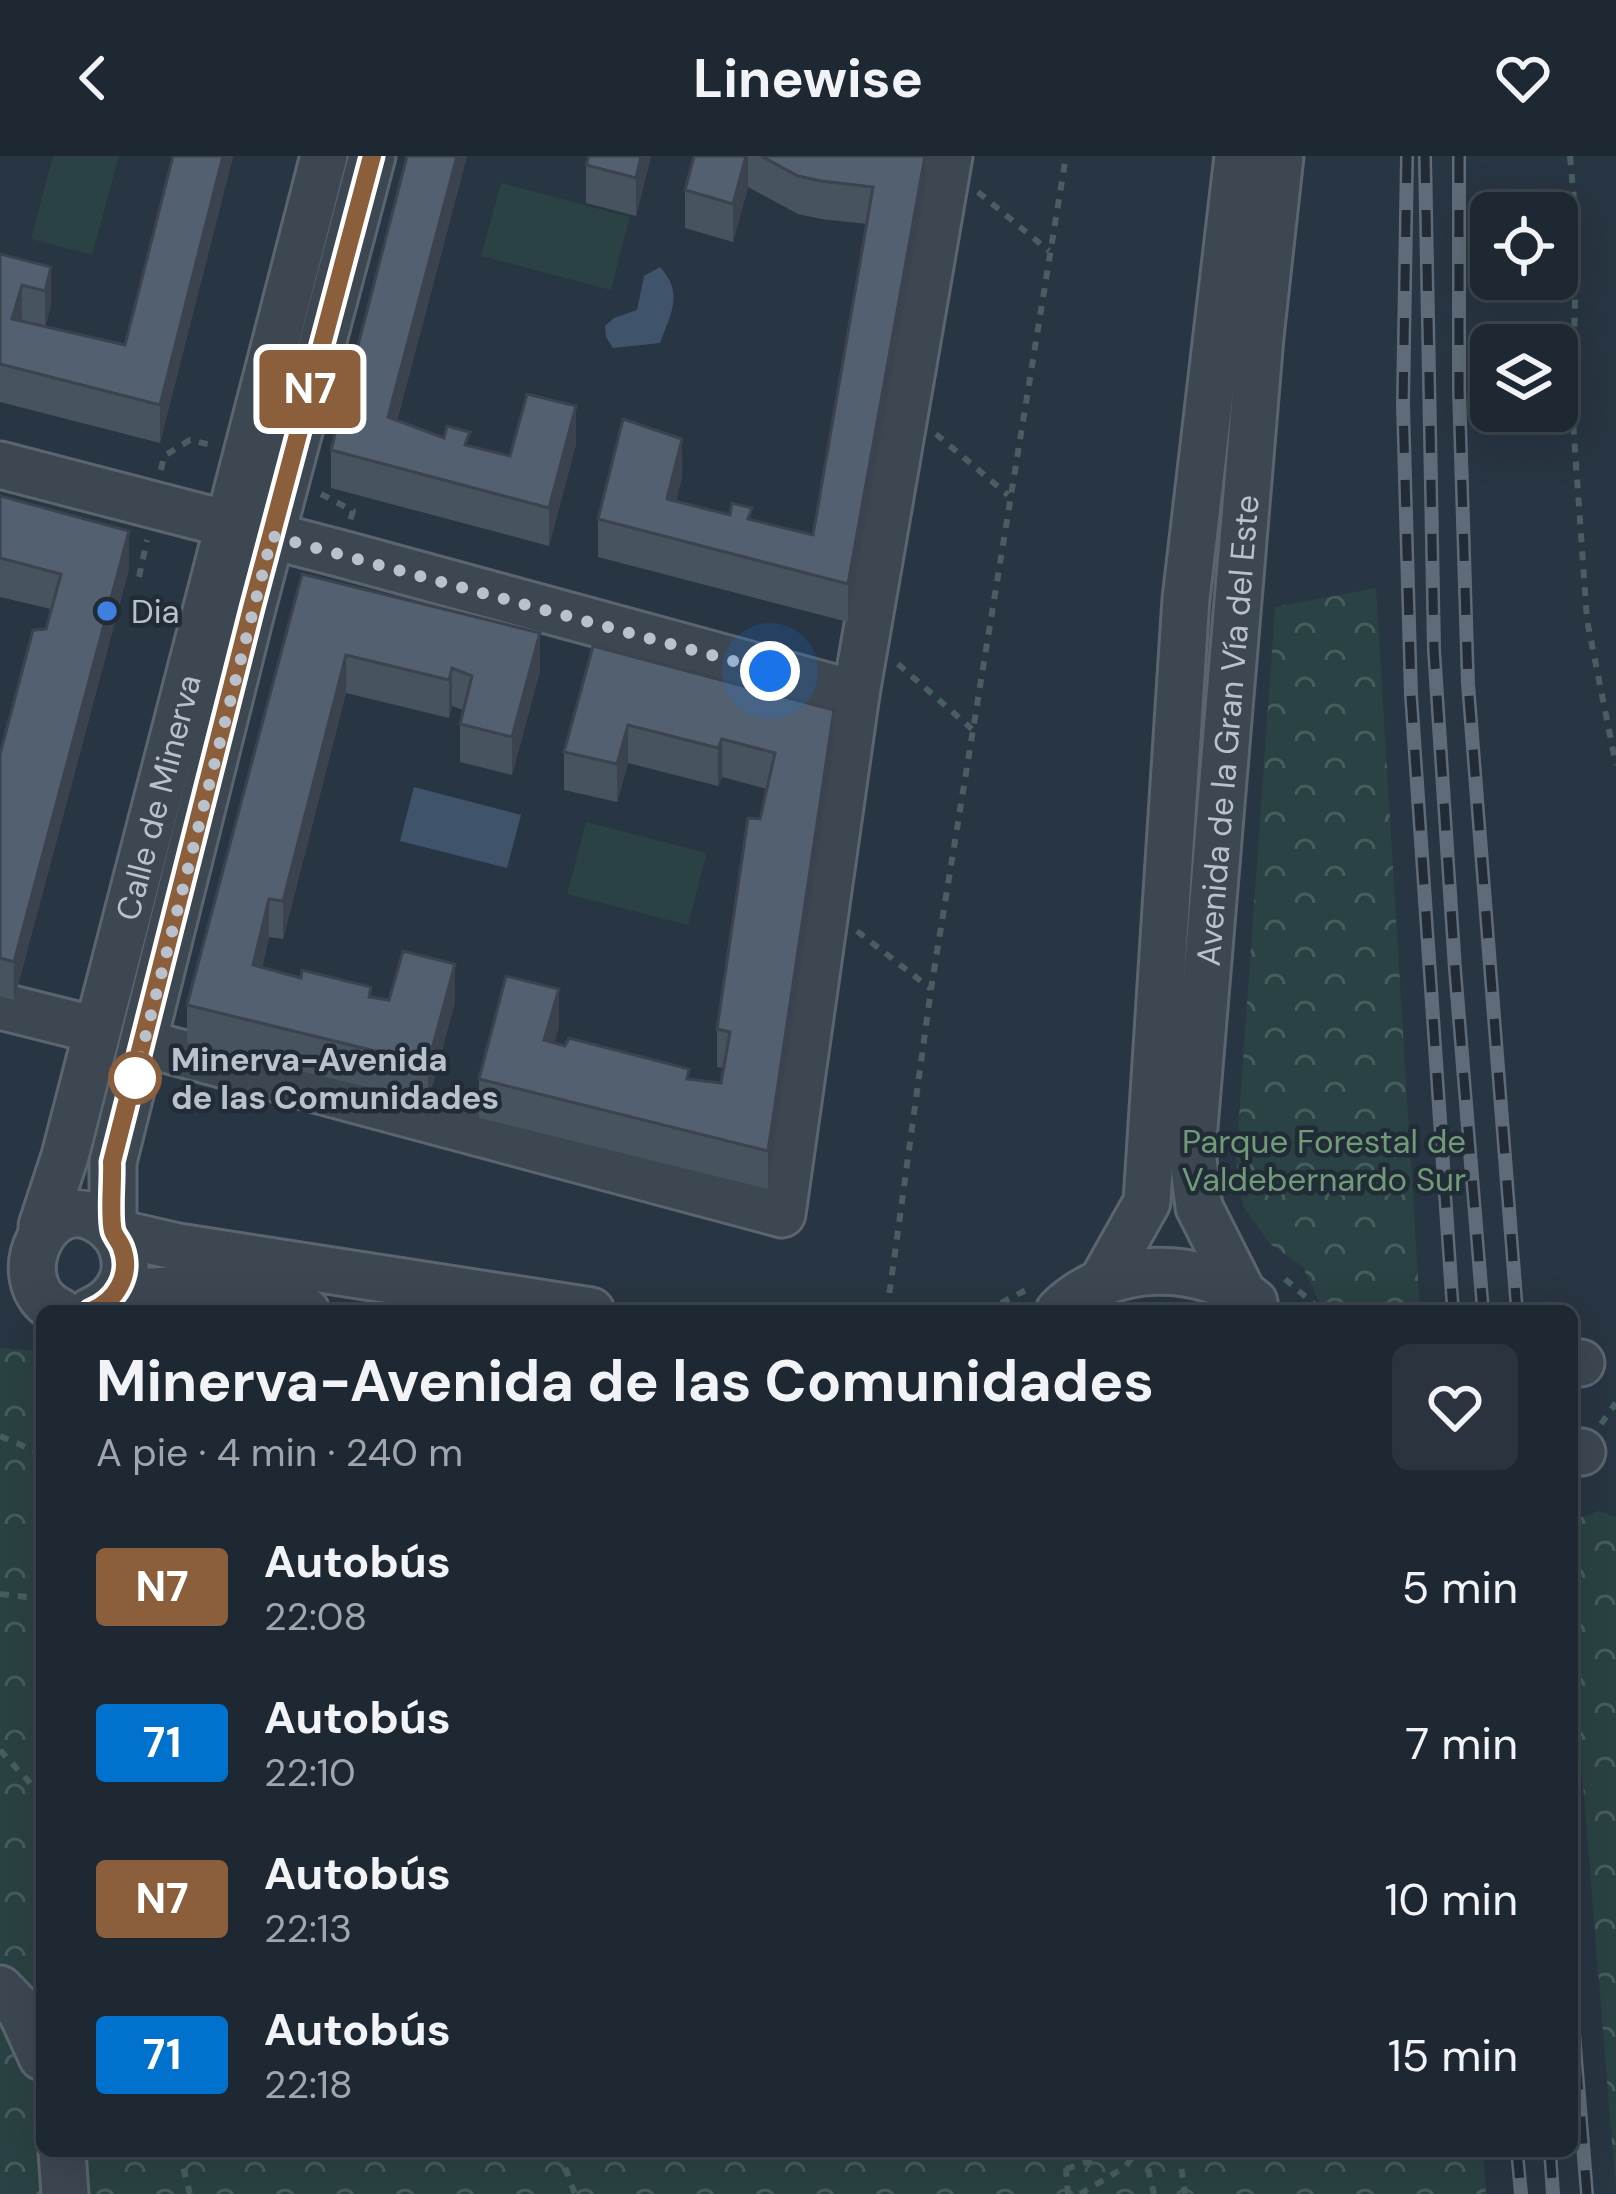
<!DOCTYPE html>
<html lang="es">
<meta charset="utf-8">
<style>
body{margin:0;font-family:"DM Sans",sans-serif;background:#2b343e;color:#f1f3f6;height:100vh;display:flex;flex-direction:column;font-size:45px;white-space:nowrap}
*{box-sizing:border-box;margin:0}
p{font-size:39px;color:#a1a6ac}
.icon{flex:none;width:66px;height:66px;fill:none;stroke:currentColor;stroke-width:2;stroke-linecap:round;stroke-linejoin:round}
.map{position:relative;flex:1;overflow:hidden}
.details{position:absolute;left:36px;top:1149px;width:1542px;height:852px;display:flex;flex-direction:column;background:#1e2832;border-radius:18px;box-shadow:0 12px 48px #0002,0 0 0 3px #3c444d}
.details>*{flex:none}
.badge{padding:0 24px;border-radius:9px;font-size:42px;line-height:78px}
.tools{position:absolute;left:1470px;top:36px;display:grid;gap:24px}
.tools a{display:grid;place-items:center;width:108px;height:108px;border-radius:18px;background:#1e2832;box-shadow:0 12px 48px #0002,0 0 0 3px #3c444d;font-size:60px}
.you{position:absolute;width:60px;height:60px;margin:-30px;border:9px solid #fff;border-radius:50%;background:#1a73e8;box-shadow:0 0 0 18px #1a73e833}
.map>.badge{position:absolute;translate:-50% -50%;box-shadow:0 0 0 6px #fff}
.round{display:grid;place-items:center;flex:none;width:126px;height:126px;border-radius:18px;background:#2b343e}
.overview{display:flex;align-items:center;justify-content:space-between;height:204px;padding:0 60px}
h1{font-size:57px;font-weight:700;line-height:90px}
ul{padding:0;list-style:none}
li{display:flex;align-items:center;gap:36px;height:156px;padding:0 60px}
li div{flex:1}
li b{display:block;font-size:45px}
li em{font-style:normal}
li .badge{min-width:132px;font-weight:700;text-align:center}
header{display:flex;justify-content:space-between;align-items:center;height:156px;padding:0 60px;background:#1e2832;font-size:54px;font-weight:700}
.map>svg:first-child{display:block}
.green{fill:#2a4243}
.park{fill:url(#park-crowns)}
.water{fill:#3f546a}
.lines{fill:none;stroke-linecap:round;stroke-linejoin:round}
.minor-casing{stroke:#5a656f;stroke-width:51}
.path{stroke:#485e60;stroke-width:6;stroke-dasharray:9 9;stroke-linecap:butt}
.minor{stroke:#3c4752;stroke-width:45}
.rail-casing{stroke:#5f6b78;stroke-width:14}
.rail{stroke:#212c37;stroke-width:9;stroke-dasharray:27;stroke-linecap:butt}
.wall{fill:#47535f}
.shaded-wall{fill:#3a434e}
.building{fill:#53606f;stroke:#3a434e;stroke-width:3}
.line-casing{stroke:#fff;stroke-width:27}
.line{stroke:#8b5e3c;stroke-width:18}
.walk{stroke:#b9c2cc;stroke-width:12;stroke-dasharray:0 21.6}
.shop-dot{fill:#3f7fe0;stroke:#212c37;stroke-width:4.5}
.stop-dot{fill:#fff;stroke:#8b5e3c;stroke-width:6}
.labels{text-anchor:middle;stroke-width:9;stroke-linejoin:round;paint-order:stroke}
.poi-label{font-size:33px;fill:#b9c2cc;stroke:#212c37;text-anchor:start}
.street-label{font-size:33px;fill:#b9c2cc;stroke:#212c37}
.stop-label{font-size:33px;font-weight:bold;fill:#b9c2cc;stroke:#212c37;text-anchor:start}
.park-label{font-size:33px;fill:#719b78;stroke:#212c37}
</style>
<header><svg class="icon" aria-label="back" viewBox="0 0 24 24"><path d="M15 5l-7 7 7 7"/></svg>Linewise<svg class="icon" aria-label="heart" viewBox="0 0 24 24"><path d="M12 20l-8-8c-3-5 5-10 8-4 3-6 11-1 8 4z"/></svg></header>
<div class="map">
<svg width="1616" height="2038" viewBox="0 0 1616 2038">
<defs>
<pattern id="park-crowns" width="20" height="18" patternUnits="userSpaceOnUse" patternTransform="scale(3)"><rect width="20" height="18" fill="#2a4243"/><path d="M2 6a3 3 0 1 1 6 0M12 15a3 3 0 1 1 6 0" fill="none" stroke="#475c5d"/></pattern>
</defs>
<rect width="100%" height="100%" fill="#283542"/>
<path class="green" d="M53,0h66l-27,99 -61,-16z
M501,27l129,34 -19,73 -130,-34z
M586,666l121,31 -19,72 -121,-31z"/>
<path class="park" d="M1376,432l44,723h-97l-20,-44 -33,-23 -27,-38 -7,-47 39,-552z
M0,1192l42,3v800h1441l3,43h-1486z
M1599,1355l17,6v674l-44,-542v-129z"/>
<path class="water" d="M660,111c24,26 11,46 0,76l-47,5 -7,-11 -1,-11 9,-8 23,-8 7,-34z
M414,631l107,28 -14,53 -107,-27z"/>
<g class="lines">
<g class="minor-casing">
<g id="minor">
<path d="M0,309l342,89 514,140"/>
<path d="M0,850l96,24"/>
<path d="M143,887l639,171 74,-520 93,-538"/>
<path id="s1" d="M42,1070l23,-70 259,-1000"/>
<path d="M113,1076v-70l139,-554 120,-452"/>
<path d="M113,1076l65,15 413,64"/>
<path d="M1102,1126l45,-80 39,-603 52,-443"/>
<path d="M116,1137l55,-3 135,21"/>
<path id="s2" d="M1243,1138l-44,-87 -7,-55 68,-815 20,-181"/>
<path d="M59,1155c-59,-26 -10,-136 50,-83 12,11 17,26 16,42 -3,20 -17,34 -34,41"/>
<path d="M1059,1155c51,-51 140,-52 195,-9"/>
<path d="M1572,1207h9"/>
<path d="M1572,1296h10"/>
<path d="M0,1833l21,22 21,46"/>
<path d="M62,1995l3,43"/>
</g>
</g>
<path class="path" d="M1570,0l7,76 -5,175 15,213 29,145
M978,36l71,59
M936,278l72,61
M161,314l3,-14 26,-16 26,6
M321,338l32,17 -3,10
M139,421l8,-37
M898,508l74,65
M857,775l74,58
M1285,1123l37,32
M887,1155l44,-322 135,-833
M985,1155l45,-23
M1601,1268l15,-21
M0,1280l42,18
M0,1438l27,3 15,-2
M0,1594l42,46
M179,1995l11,43
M559,1995l16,43
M1059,1995l7,18 2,25
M1144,1995l10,43
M1179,1995l6,43
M1066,2013l53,-18
M1080,2038l45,-27 12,-16"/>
<use href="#minor" class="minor"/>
<g class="rail-casing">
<path id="rail" d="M1407,0l-4,249 8,290 42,616
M1425,0l9,494 21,319 28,342
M1459,0v234l9,294 49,627
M1572,1853l15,185
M1517,1995l4,43
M1550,1995l3,43"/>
</g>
<use href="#rail" class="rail"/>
</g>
<path class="wall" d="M173,0h60l-73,287 -160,-41v-148l51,13v38l-6,22 80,18z
M467,0l-70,265 73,25 40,10 66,-12 -27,102 -218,-58v-38z
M589,0h62l-15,60 -50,-13v-38z
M694,0h232v29l-78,437 -250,-65v-38l84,-42 -6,24 137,34 54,-311 -46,-5 -23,-5 -50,-27 -15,55 -48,-14v-38z
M0,340l129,73 -115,431 -14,-4v-242l46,-125 5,-20 -51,-12z
M302,418l238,97 -28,104 -52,-13v-38l3,-14 -11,-4 -3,12 -103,-25 -63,246 -14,-2 -7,31 127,32 66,2 -27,100 -241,-59v-38z
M593,490l241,102 -66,441 -289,-71v-39l80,-52 -5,16 135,36 32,4 2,-15 -6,-1v-38l50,-240 -45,-12 -4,9 -90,-23 -11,39 -53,-12v-38z"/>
<path class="shaded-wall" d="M223,0h10l-73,287v-38z
M457,0h10l-79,299v-38z
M641,0h10l-15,60v-38z
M746,0h2v31l-15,55v-38z
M925,0h1v29l-78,437v-38z
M51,111v38l-6,24v-38z
M22,129v38l-10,-4z
M576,250v38l-27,102v-38z
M682,283v38l-15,60v-38z
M129,375v38l-115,431v-38z
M540,477v38l-28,104v-38z
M346,499v38l-63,246v-38z
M452,512v38l-3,12v-38z
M834,554v38l-66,441v-38z
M628,569v38l-11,39v-38z
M722,583v38l-4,9v-38z
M269,743v38l-16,66v-38z
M455,808v38l-27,100v-38z
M559,833v38l-15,51v-38z"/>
<path class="building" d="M173,0h50l-63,249 -160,-41v-110l51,13 -6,24 -23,-6 -10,34 113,26z
M407,0h50l-69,261 56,21 3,-12 23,6 -5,13 45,11 17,-62 49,12 -27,102 -218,-58z
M589,0h52l-5,22 -50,-13z
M694,0h52l-13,48 -48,-14z
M761,0h164l-77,428 -250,-65 25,-100 59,20 -15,60 63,16 2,-12 20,5 -4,11 65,16 60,-348 -52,-6 -23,-5z
M0,340l129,35 -115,431 -14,-4v-204l33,-124 13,-1 15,-55 -61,-16z
M302,418l238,59 -28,104 -52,-13 12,-48 -20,-8 -3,12 -103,-25 -63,246 -14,-2 -16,66 48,13 1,-8 69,17 -2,10 20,3 14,-49 52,13 -27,100 -241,-59z
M593,490l241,64 -66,441 -289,-72 27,-103 53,13 -15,51 21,6 4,-8 120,31 -2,10 34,4 9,-51 -13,-3 31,-211 12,1 15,-66 -53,-14 -4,9 -90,-23 -11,39 -53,-12z"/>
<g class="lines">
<g class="line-casing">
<path id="line" d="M91,1155c25,-10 41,-36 31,-63 -2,-6 -7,-11 -9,-17 -4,-15 0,-52 -1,-69l140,-554 120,-452"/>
</g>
<use href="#line" class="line"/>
<path class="walk" d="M135,922l137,-542 498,135"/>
</g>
<circle class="shop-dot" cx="107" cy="455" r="12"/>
<circle class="stop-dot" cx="135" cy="922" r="24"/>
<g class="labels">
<g class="poi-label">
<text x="131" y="467">Dia</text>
</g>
<g class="street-label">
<text dy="12" stroke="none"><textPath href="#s2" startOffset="576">Avenida de la Gran Vía del Este</textPath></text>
<text dy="12" stroke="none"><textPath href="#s1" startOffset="444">Calle de Minerva</textPath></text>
</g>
<g class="stop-label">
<text x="171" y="915">Minerva-Avenida<tspan x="171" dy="38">de las Comunidades</tspan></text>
</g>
<g class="park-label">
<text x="1324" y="997">Parque Forestal de<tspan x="1324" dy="38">Valdebernardo Sur</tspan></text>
</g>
</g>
</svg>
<div class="tools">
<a><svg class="icon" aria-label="locate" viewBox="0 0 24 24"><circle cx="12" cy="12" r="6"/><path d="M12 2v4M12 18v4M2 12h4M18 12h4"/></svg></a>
<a><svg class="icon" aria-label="layers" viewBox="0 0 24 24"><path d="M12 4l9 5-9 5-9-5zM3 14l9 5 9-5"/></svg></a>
</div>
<div class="you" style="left:770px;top:515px"></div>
<b class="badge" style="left:310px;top:233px;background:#8b5e3c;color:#fff">N7</b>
<section class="details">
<div class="overview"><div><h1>Minerva-Avenida de las Comunidades</h1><p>A pie · 4 min · 240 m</p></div><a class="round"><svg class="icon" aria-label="heart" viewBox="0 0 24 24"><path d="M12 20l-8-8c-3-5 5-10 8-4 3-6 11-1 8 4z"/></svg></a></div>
<ul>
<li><span class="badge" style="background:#8b5e3c;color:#fff">N7</span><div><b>Autobús</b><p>22:08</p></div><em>5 min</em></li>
<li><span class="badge" style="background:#0072ce;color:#fff">71</span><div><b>Autobús</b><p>22:10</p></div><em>7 min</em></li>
<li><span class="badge" style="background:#8b5e3c;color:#fff">N7</span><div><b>Autobús</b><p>22:13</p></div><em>10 min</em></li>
<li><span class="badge" style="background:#0072ce;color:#fff">71</span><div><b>Autobús</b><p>22:18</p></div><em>15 min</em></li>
</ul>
</section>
</div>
